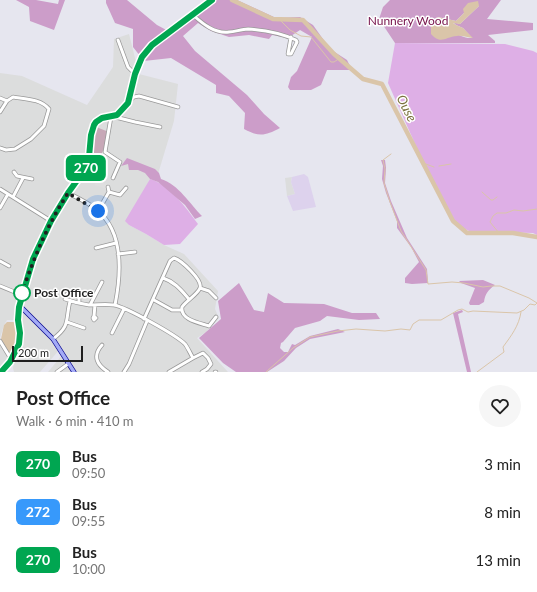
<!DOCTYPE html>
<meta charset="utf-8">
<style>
body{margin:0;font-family:Lato,sans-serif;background:#f6f6f6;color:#222;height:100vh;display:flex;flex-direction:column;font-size:15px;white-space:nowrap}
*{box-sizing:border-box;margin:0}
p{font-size:13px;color:#767676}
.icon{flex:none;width:22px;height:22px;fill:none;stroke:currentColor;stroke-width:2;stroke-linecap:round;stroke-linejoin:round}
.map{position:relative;height:372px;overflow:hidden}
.details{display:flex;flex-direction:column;background:#fff;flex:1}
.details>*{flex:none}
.badge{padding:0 8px;border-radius:6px;font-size:14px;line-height:26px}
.scale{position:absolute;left:12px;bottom:10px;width:71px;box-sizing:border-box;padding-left:4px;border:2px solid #1f1f1f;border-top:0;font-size:11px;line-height:14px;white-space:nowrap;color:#1f1f1f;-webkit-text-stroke:3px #fff;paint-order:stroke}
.you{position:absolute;width:20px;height:20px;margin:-10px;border:3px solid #fff;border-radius:50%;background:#1a73e8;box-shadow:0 0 0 6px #1a73e833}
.map>.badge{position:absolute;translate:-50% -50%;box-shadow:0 0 0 2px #fff}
.round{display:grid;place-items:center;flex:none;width:42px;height:42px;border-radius:21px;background:#f6f6f6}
.head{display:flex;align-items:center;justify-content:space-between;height:68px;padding:0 16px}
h1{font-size:19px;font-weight:700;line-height:30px}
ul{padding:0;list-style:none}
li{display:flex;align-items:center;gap:12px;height:48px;padding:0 16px}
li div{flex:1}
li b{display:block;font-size:15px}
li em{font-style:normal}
li .badge{min-width:44px;font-weight:700;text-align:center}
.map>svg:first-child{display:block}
.residential{fill:#dcdddd}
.farmland{fill:#ddd2ed}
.grass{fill:#deafe6}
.forest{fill:#cc9dc9;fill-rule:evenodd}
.cemetery{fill:#c7a8b7}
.parking{fill:#dfdfdf}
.water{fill:#dac5a9}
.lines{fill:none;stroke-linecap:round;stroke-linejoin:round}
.stream{stroke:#dac5a9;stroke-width:1}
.river{stroke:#dac5a9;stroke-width:4.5}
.minor-casing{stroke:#999;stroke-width:4.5}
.major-casing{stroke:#0c0a90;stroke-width:5}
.minor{stroke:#fff;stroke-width:3}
.major{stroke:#a4abf6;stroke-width:3.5}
.line-casing{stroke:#fff;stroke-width:9}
.line{stroke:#00a651;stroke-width:6}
.walk{stroke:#1f1f1f;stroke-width:4;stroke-dasharray:0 7.2}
.stop-dot{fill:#fff;stroke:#00a651;stroke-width:2}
.labels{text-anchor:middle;stroke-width:3;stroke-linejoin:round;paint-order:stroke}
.park-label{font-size:12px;fill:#77134c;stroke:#fff}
.stop-label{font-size:12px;font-weight:bold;fill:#1f1f1f;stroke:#fff;text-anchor:start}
.water-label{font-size:13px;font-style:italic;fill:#7b723e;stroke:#fff}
</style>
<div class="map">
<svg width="537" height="372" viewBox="0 0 537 372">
<rect width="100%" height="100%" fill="#e6e6ef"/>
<path class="residential" d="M129,34l10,40 39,10 -4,37 -16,53 -8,5 -9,18 -12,28 17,9 18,11 20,9 34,37 -3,18 4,9 -13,14 -9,6 31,34h-180l15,-18 -3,-5 -20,23h-26l-1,-4 1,-5 5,-17v-26h-12l-3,5 -4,13v-265l22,3 65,29 26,-38 1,-28z
M292,177l-1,5 4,12 -8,2 -2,-18z
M0,345l9,13 -9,12z"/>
<path class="farmland" d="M304,174l4,3 8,30 -23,4 -6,-15 8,-2 -4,-12 1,-5z"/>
<path class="grass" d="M395,43l110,1 28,7 4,2v182l-4,-2 -64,-2 -8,-4 -8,-7 -25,-47 -40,-90z
M150,179c20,6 36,29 48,45l-18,20 -16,1 -18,-11 -17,-9 -4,-4z"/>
<path class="forest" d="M16,0h20l22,4 1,-4h6l-11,30 -24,-9 -1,-14z
M106,0h21l30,25 15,8 20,-15 -1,-5 17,-13h29l39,18 24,-1 13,8 17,24 17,11 5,10h-25l-6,15 -10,5h-21l-2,-3 3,-10 6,-6 15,-34 -12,-7 -12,8 -16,-3 -3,4 -20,-4 -20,2 -18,-6 -13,-8 -15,13 12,15 52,44 17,19 16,14c-15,8 -21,9 -36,1l1,-16 -16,-17 -13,-3v-8l-45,-27 -27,3 -11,-14v-18l-18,-6 -9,-20z
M390,0h111l-14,19 46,4v7l-45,5 7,6v2h-100l-16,-24 4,-12zM479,6l-19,18 -7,-2 3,3 7,3 9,10c-14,1 -24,-12 -34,-21l18,4 8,-8z
M127,158l28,11 4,4 2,6c18,6 28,24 41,37l-7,3 -10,-14 -27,-23 -8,-3 -5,-6 -7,-3h-9l-1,-6 -7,2z
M381,160h4l1,8 -1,15 6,18 16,37 20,31 1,14 -16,1 -7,-1v-5l14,-16 -8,-15 -14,-19v-7l-11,-28 -4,-14 1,-13z
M483,280l12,5c-7,5 -10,9 -11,17l-5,3h-9l-1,-2 6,-15 -14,-5 -2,-2z
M239,283l15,27 10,2 4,-19 16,10 40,1 28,9h24l4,6 -21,1 -32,-4 -7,5 -25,7 -12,14 -2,1 -1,5 4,4h4l4,-8 3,1 15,-9 28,-7 7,3 -35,7 -14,9 -12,13 -17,11h-31l-13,-9 -24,-25 22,-19 -3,-18z
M462,310l1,2 -5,2 13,58h-4l-14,-59z"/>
<path class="cemetery" d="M96,127l13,5c-4,8 -3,16 -9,24l-9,-3 2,-18z"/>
<path class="parking" d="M102,166l3,1 -5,13 6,4h4l-4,5 -11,-4 1,-7 5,-11z"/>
<path class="water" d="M478,1l1,5 -19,18 -7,-1 3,2 7,3 10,10c-5,0 -11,-3 -16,-2 -12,1 -16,9 -26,-2v-9l7,-8 18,4 8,-8 -1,-4 5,-6z
M7,322h8c2,14 5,20 -5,34l-9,-17 3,-14z"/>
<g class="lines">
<path class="stream" d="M279,19l11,11 11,6 10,1 20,25h3l6,-4
M391,154l-8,6 2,9 -1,14 6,19 11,29 25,39 2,14 24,-2 12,1 19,4 8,-1h9l29,12 8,5
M423,163l11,4
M439,166l12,-2
M482,192l9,8h2l4,-3
M499,233l-9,-11 3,-6 4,-3h9l8,-3 9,1 14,-2
M266,372l27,-24 17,-11 28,-6 18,-2 29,2 16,-2 9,1 3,-6 6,-4h22l17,-10 4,-1 6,3 5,-1 44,2 7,-3 6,-6 5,1 2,-2
M477,372l27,-20 -1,-5c8,-11 16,-21 18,-35"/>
<path class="river" d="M232,0l41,19 30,1 31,34 29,25 19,5 71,137 14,12h46l24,4"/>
<g class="minor-casing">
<path id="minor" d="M193,15c10,9 22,19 36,17 6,0 12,-3 19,-3 16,1 33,4 48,11l1,2 -6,12h-3l3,-17
M118,40l10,27 7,7
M0,98l7,3
M129,101l5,-4 5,-1 39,11
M0,112l7,-11 6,-4c13,2 28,2 36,12l-5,17 -13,13 -16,10 -9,1 -6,-2
M111,117l-6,35 15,10 -7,16
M115,117l20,5 25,5
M14,172l3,4 15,3
M0,189l51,32
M109,192l11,3 6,-7
M68,193c10,5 21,10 29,17 27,22 24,65 18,95
M13,197l10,-19
M0,208l8,-14
M98,211l11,-19 -1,-5
M96,248l20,-5
M118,254l17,-2
M0,261l9,5
M163,278c12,4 18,12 26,21
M0,286l22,9
M200,288l9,3 7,7
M154,300l18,10h10
M79,303v-5c-4,-3 -8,-6 -12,-4l-2,5c8,3 16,5 24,6 8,0 17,-1 25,0 12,2 62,30 71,39 3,4 5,9 8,14
M90,305l12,-23
M94,316l1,-11
M94,316l2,2 -2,2 -1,-2z
M144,319l26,-58 4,-3c7,2 29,22 26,30 -3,7 -13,12 -18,19 -2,13 18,16 27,19l7,-9
M67,322l17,6
M112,333l12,-24
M53,339c18,-14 12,-18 17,-38
M0,341l11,18
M102,345c-10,11 -5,20 6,27
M57,372l11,-8
M124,372l5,-8 18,-43
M169,372l24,-14 10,-5 5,5 3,6 -4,5 -5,3
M215,372h1"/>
</g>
<g class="major-casing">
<path id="major" d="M19,307h2l32,32 21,33
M1,372l9,-10 9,-18 1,-11 -2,-13 1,-13 15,-49 17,-37 17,-28 18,-25 3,-11 2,-22 3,-10 2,-3 6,-4 15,-3 11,-12 7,-29 7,-17 10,-12 60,-45"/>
</g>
<use href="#minor" class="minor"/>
<use href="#major" class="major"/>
</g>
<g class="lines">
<g class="line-casing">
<path id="line" d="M1,372l9,-10 9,-18 1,-11 -2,-13 1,-13 14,-48 18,-38 17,-28 18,-25 3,-11 2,-22 3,-10 2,-3 6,-4 15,-3 11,-12 7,-29 7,-17 10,-12 60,-45"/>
</g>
<use href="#line" class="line"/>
<path class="walk" d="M22,293c12,-36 26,-69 46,-100l30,18"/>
</g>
<circle class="stop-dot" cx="22" cy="293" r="8"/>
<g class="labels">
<g class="park-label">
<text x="408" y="25">Nunnery Wood</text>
</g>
<g class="stop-label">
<text x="34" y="297">Post Office</text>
</g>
<g class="water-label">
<text transform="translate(407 108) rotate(63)" y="5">Ouse</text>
</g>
</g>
</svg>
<div class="scale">200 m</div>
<div class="you" style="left:98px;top:211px"></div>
<b class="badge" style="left:86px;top:168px;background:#00a651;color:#fff">270</b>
</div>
<section class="details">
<div class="head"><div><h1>Post Office</h1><p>Walk · 6 min · 410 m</p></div><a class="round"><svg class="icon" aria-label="heart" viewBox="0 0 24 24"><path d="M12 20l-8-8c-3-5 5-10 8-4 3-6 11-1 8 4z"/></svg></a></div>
<ul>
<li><span class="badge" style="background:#00a651;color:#fff">270</span><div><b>Bus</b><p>09:50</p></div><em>3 min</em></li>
<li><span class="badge" style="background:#3799fb;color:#fff">272</span><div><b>Bus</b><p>09:55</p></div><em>8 min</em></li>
<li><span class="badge" style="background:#00a651;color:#fff">270</span><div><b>Bus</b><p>10:00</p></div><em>13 min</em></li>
</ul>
</section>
